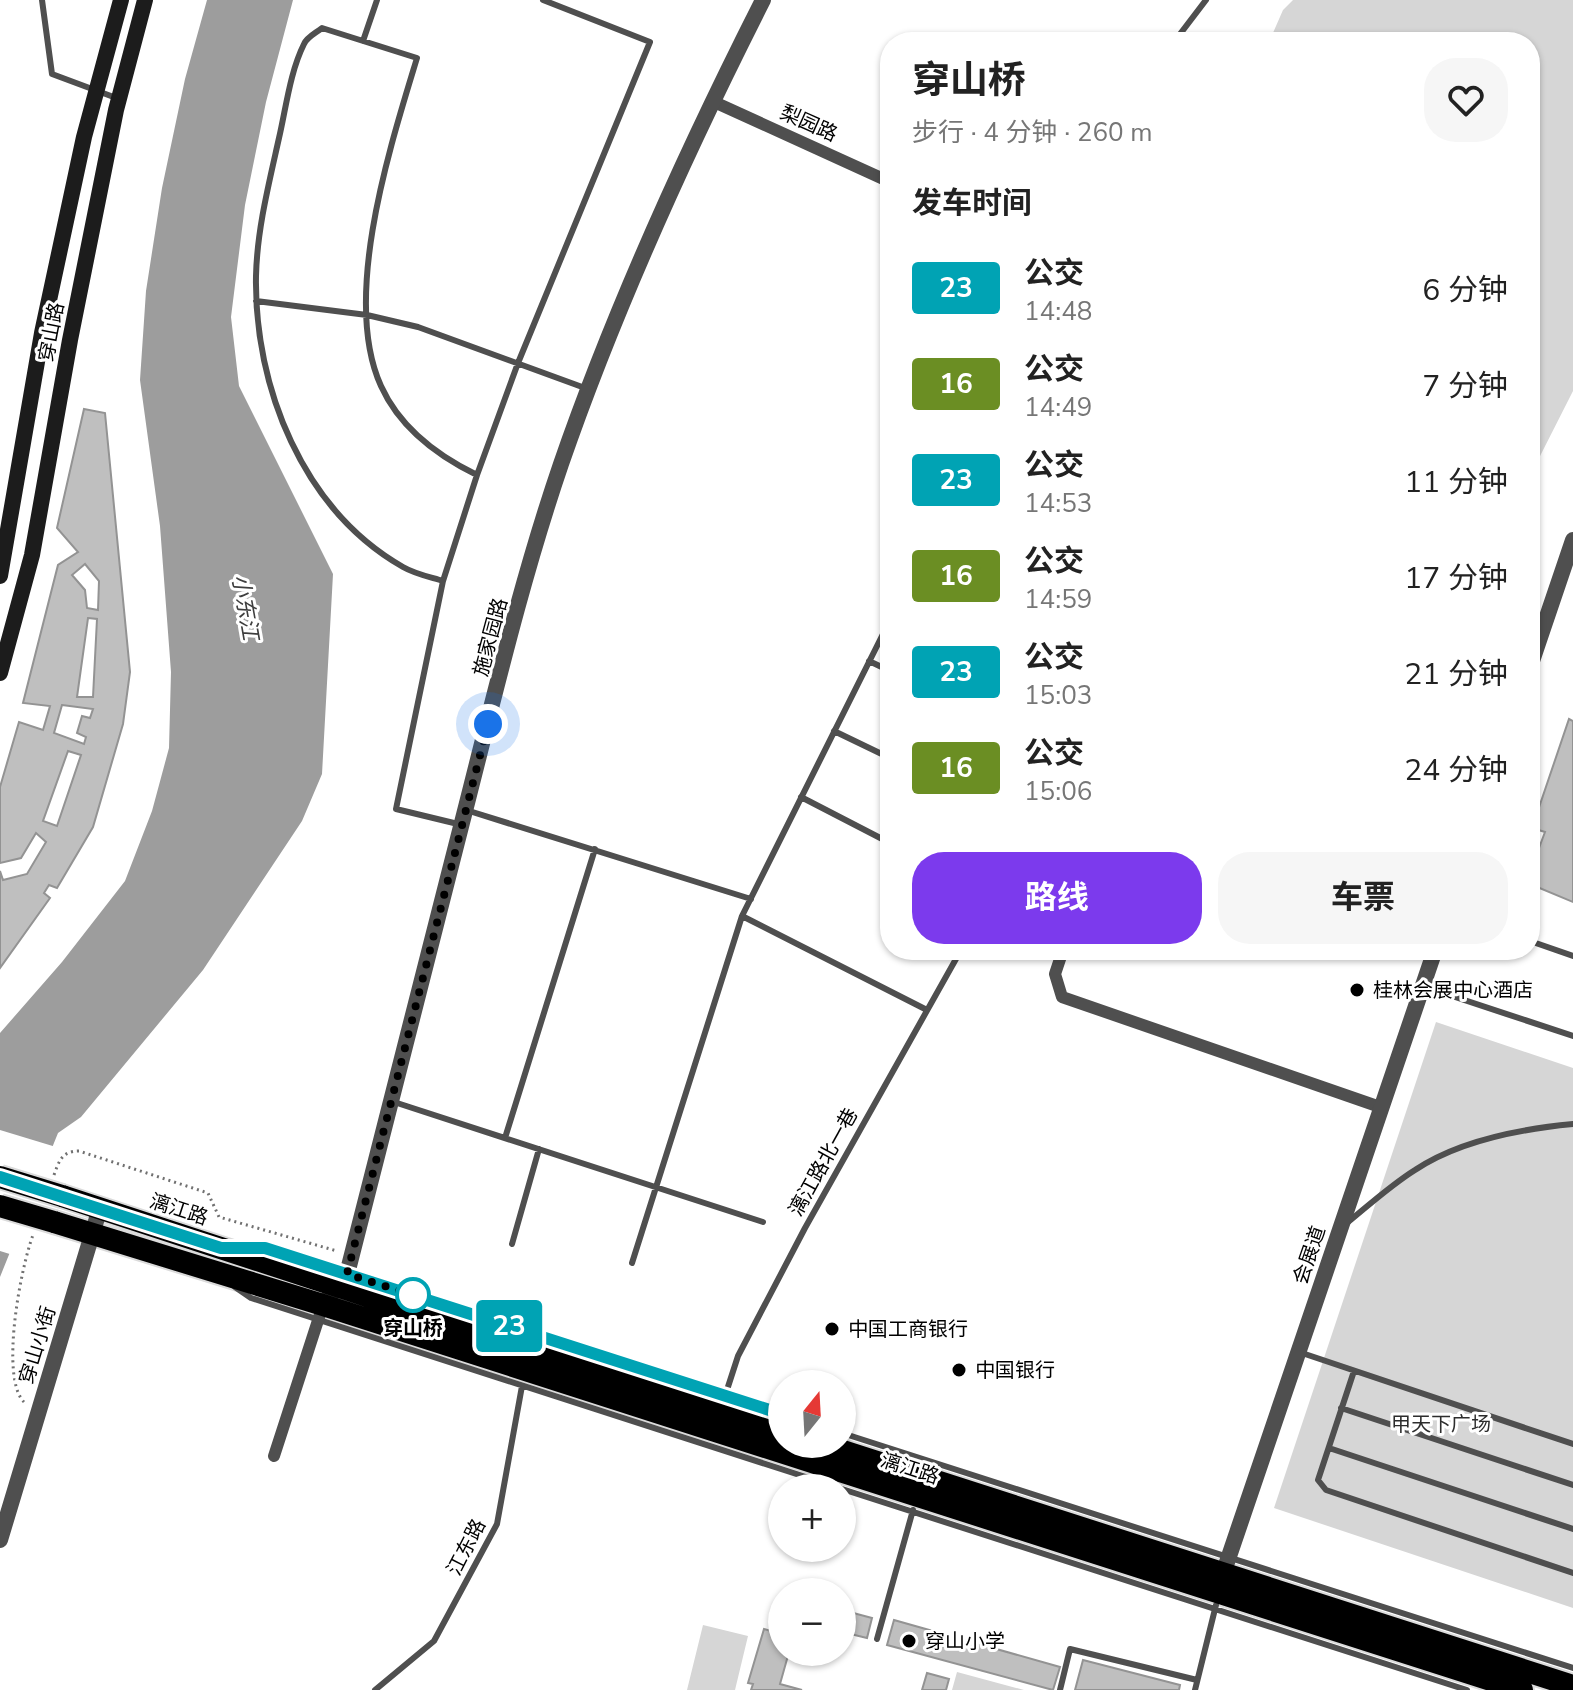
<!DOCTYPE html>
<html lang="zh">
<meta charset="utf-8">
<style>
body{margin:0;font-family:"Nunito Sans","Noto Sans SC",sans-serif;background:#f6f6f6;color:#222;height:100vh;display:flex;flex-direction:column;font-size:30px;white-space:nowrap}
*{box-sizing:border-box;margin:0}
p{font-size:26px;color:#767676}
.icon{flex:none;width:44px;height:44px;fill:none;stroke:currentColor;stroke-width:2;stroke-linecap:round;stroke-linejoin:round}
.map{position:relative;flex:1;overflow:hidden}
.sheet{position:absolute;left:880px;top:32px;width:660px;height:928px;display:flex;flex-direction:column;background:#fff;border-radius:32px;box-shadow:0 2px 6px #0004}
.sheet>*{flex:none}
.badge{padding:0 16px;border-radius:6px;font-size:28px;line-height:52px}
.needle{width:52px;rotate:18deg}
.fabs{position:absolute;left:768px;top:1370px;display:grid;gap:16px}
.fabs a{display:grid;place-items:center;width:88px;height:88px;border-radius:50%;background:#fff;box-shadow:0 2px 6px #0004;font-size:40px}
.you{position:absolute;width:40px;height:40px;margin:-20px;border:6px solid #fff;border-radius:50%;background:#1a73e8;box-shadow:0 0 0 12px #1a73e833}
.map>.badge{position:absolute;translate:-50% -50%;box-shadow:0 0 0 4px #fff}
h2{padding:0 32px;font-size:30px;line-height:72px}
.round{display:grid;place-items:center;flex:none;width:84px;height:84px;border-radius:32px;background:#f6f6f6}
.overview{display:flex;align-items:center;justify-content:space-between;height:136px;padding:0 32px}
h1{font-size:38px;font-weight:700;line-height:60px}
.button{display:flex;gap:16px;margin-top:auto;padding:16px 32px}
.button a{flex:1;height:92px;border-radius:32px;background:#7c3aed;color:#fff;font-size:32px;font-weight:700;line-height:92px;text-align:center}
.button a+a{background:#f6f6f6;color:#222}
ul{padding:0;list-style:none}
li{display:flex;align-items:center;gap:24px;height:96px;padding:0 32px}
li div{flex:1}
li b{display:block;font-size:30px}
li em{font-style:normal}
li .badge{min-width:88px;font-weight:700;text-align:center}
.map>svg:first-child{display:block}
.green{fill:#d6d6d6}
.water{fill:#9d9d9d}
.pier{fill:#fff}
.building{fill:#bfbfbf;stroke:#939393;stroke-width:2;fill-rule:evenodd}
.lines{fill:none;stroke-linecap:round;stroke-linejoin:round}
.trunk-casing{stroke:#dbdbdb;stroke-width:26}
.path{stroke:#717171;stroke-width:3;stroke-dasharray:2 4;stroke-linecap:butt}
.service{stroke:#4f4f4f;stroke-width:6}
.minor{stroke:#4f4f4f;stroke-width:12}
.tertiary{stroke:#4f4f4f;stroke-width:16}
.secondary{stroke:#1c1c1c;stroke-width:16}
.trunk{stroke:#000;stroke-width:22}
.trunk-bridge-casing{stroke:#dbdbdb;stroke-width:26;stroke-linecap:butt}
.trunk-bridge{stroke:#000;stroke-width:22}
.line-casing{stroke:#fff;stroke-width:18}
.line{stroke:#00a3b4;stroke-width:12}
.walk{stroke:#000;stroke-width:8;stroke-dasharray:0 14.4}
.poi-dot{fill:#000;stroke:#fff;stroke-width:3}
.stop-dot{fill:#fff;stroke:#00a3b4;stroke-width:4}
.labels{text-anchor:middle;stroke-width:6;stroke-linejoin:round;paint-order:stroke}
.street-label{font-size:20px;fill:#000;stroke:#fff}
.poi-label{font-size:20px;fill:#000;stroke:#fff;text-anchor:start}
.stop-label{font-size:20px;font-weight:bold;fill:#000;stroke:#fff}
.park-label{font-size:20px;fill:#2d2d2d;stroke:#fff}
.water-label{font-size:22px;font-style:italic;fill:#3e3e3e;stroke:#fff}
</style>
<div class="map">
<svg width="1573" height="1690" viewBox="0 0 1573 1690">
<rect width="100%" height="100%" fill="#fff"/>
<path class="green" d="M1293,0h280v391l-37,73 -6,2v-424h-261l14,-32z
M1436,1022l137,46v540l-299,-100z
M703,1625l45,11 -13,54h-48z
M957,1672l67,18h-72z"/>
<path class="water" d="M207,0h86l-27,102 -21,103 -14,112 8,69 94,188 -11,200 -20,47 -99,149 -122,147 -23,16 -58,144v-244l62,-71 63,-81 27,-70 17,-63 2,-76 -11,-146 -20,-146 6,-89 16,-103 23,-109z"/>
<path class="pier" d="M0,1130l56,17 -43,108 -13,-4z"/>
<path class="building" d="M84,409l21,4 25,259 -7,52 -30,103 -36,61 -8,-3 -5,8 6,5 -50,70v-97l3,9 24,-6 19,-32 -10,-9 -15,25 -21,5v-76l19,-65 24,8 7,-24 -27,-3 35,-138 20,-13 -21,-24zM85,564l14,17 -1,29 -11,-2 -2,-18 -13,-15zM88,618l9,1 -4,78h-16zM62,705l31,4 -3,9 -8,-2 -5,17 9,4 -2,7 -30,-11zM68,751l13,4 -24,71 -14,-5z
M1569,719l4,2v181l-43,-18v-12l15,-40 -13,-4z
M842,1610l30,8 -5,20 -25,-6z
M894,1620l166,47 -7,23 -166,-45z
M764,1629l18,5v18h7l-9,32 22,6h-51l2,-6 -5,-1z
M1083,1660l97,25 -1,5h-104z
M927,1673l22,6 -3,11h-24z"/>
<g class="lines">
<g class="trunk-casing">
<path id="trunk" d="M62,1196l720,236
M54,1222l269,83 1199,385
M821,1444l752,242"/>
</g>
<path class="path" d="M54,1175c5,-14 8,-24 25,-24l129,42 11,24 118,34
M24,1402c-24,-24 -4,-132 9,-167"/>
<path class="service" d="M42,0l10,74 67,25
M363,41l14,-41
M1174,42l32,-42
M256,301l111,14 51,12 167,61
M443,581c-13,-4 -28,-7 -40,-14 -100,-57 -149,-180 -147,-291 1,-46 13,-93 23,-138 7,-30 11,-66 25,-94 3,-7 12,-11 18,-16l95,30c-27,89 -76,240 -36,328 19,42 57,70 96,89
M869,661l21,10
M834,731l56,27
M801,797l89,46
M466,810l285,89
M458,824l-62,-15 47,-228 34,-106 41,-112 132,-321 -107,-42
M742,916l185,94
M1530,941l43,15
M1425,987l148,49
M394,1102l369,120
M505,1138l90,-289
M1347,1223c22,-18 44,-38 68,-53 45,-30 105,-41 158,-46
M512,1244l27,-95
M249,1248h16l517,166
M632,1263l110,-347 148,-296
M235,1287l16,11 589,190
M1299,1352l274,92
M1354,1371l-36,109 8,10 247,83
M725,1396l13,-40 67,-128 156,-278
M1341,1408l232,77
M842,1433l731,235
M1329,1448l244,81
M842,1489l625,201
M877,1639l36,-129
M375,1690l59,-49 63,-117 25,-138
M1060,1690l10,-41 127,31
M1195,1690l21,-85"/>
<path class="minor" d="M712,101l178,81
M1063,950l-8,24 7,23 318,110
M274,1456l49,-151"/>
<path class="tertiary" d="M1530,667l43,-127
M323,1305l24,-31c40,-157 80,-314 120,-471 29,-114 56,-228 94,-339 55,-159 126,-314 202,-464
M0,1540l100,-332
M1223,1574l212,-624"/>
<path class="secondary" d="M0,576l42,-243 42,-196 37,-137
M0,673l32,-118 38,-215 46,-230 29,-110"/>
<use href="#trunk" class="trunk"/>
<g class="trunk-bridge-casing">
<path id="trunk-bridge" d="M0,1177l62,19
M0,1206l54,16"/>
</g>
<use href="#trunk-bridge" class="trunk-bridge"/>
</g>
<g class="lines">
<g class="line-casing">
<path id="line" d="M0,1177l221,71h44l517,166"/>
</g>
<use href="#line" class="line"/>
<path class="walk" d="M413,1295l-66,-21 141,-550"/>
</g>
<g class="poi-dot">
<circle cx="1357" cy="990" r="8"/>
<circle cx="832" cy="1329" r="8"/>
<circle cx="959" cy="1370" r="8"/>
<circle cx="909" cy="1641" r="8"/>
</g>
<circle class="stop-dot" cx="413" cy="1295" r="16"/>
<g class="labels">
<g class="street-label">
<text transform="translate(809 123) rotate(24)" y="7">梨园路</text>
<text transform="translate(51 332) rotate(-79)" y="7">穿山路</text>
<text transform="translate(490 637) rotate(-75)" y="7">施家园路</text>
<text transform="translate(823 1162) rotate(-61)" y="7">漓江路北一巷</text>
<text transform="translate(179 1209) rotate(18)" y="7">漓江路</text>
<text transform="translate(1309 1255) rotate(-71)" y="7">会展道</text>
<text transform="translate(37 1345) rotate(-73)" y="7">穿山小街</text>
<text transform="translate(910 1468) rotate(18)" y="7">漓江路</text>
<text transform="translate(466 1547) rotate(-63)" y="7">江东路</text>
</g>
<g class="poi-label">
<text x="1373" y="997">桂林会展中心酒店</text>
<text x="848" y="1336">中国工商银行</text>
<text x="975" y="1377">中国银行</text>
<text x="925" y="1648">穿山小学</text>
</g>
<g class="stop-label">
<text x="413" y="1335">穿山桥</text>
</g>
<g class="park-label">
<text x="1441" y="1431">甲天下广场</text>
</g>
<g class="water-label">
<text transform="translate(246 607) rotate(80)" y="8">小东江</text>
</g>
</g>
</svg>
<div class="fabs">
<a><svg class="needle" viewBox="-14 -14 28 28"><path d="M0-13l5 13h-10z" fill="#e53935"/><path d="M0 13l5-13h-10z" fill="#767676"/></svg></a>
<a>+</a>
<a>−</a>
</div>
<div class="you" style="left:488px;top:724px"></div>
<b class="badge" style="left:509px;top:1326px;background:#00a3b4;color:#fff">23</b>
<section class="sheet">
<div class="overview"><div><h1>穿山桥</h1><p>步行 · 4 分钟 · 260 m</p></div><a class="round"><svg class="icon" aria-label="heart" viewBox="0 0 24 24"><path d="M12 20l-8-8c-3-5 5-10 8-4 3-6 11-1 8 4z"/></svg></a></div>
<h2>发车时间</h2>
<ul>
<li><span class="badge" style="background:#00a3b4;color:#fff">23</span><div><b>公交</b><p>14:48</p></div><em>6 分钟</em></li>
<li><span class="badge" style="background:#6b8e23;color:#fff">16</span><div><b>公交</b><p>14:49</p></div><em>7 分钟</em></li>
<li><span class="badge" style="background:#00a3b4;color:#fff">23</span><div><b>公交</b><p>14:53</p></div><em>11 分钟</em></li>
<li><span class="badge" style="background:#6b8e23;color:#fff">16</span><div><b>公交</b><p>14:59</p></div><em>17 分钟</em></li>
<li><span class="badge" style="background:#00a3b4;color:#fff">23</span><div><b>公交</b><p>15:03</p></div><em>21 分钟</em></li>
<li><span class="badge" style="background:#6b8e23;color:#fff">16</span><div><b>公交</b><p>15:06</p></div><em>24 分钟</em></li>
</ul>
<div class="button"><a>路线</a><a>车票</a></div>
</section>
</div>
